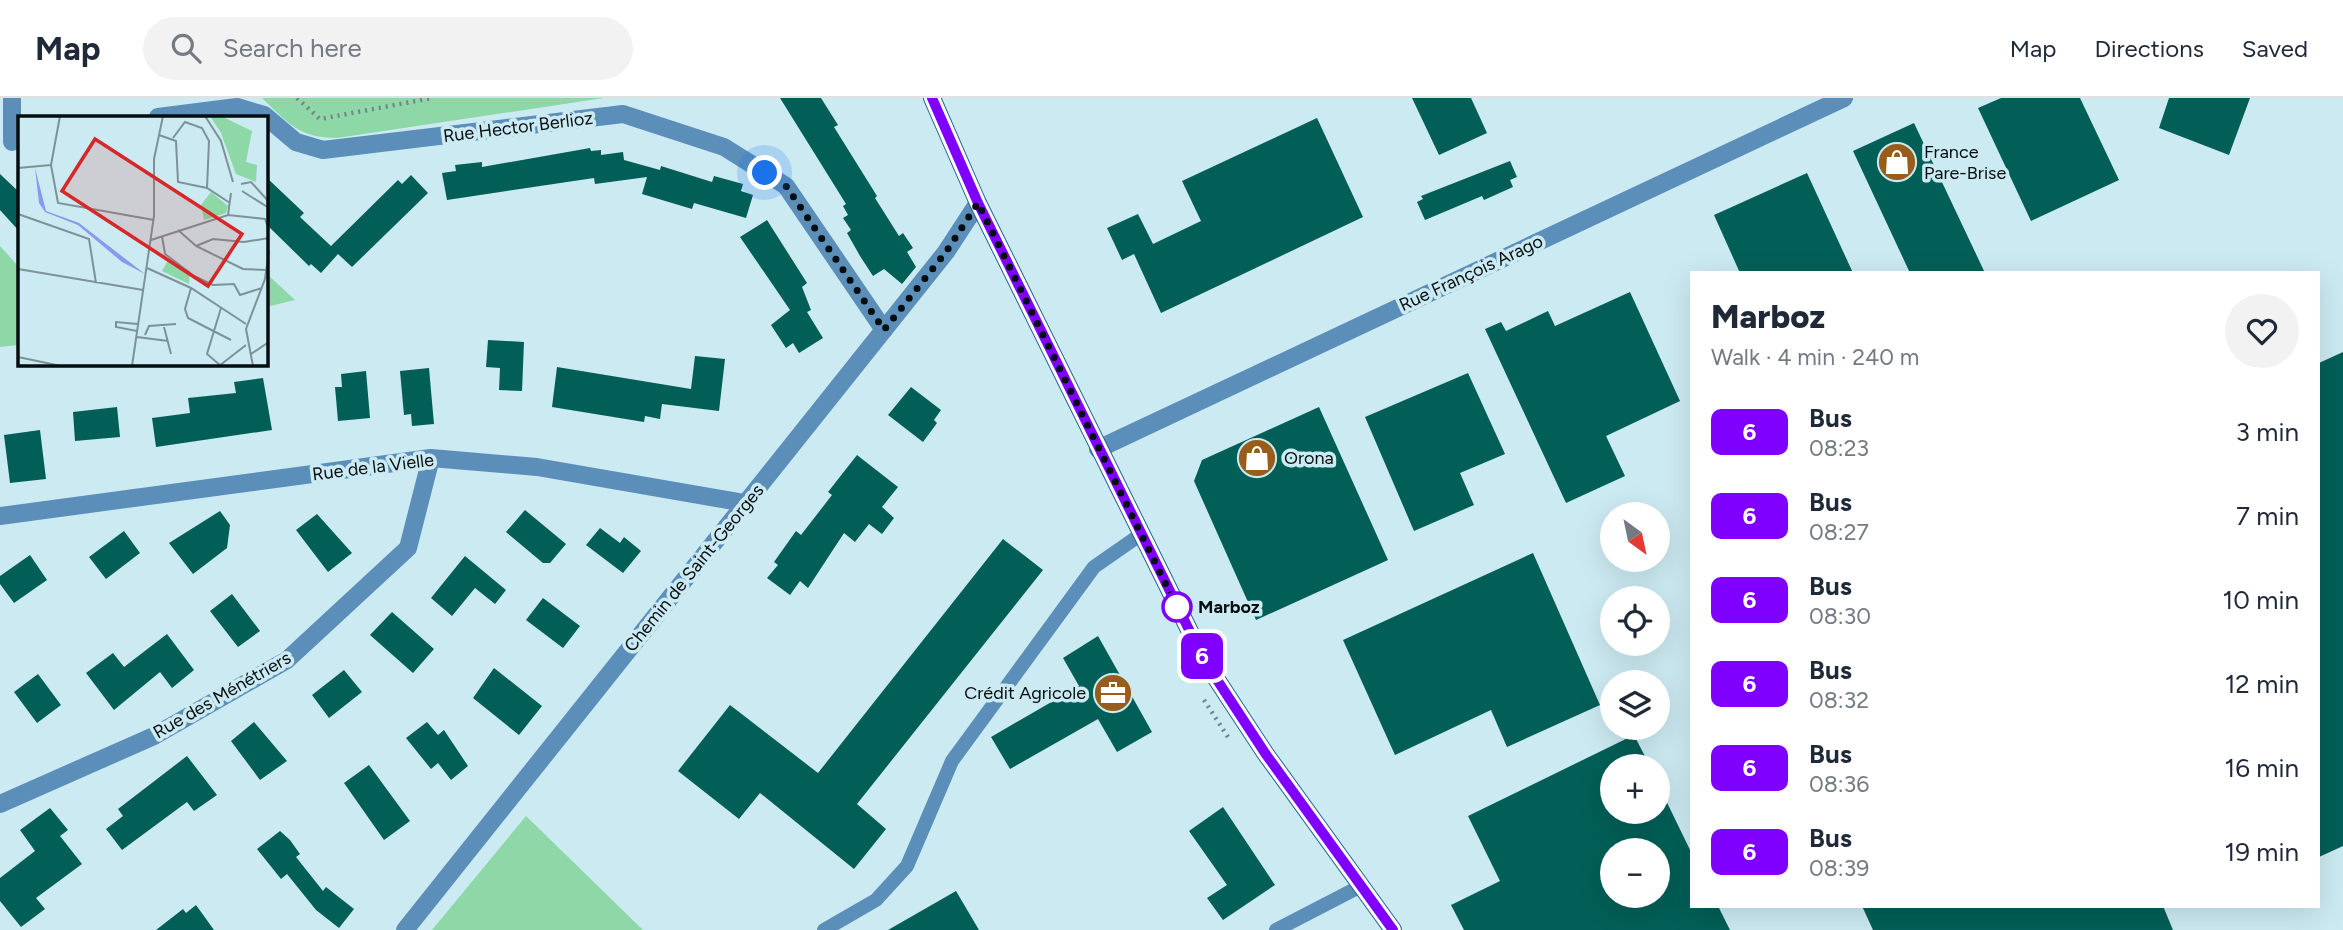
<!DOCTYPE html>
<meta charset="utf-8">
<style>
body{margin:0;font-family:Figtree,sans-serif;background:#f2f2f3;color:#1f2937;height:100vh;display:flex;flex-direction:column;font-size:26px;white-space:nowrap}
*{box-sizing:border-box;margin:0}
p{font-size:23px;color:#747a83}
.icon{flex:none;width:38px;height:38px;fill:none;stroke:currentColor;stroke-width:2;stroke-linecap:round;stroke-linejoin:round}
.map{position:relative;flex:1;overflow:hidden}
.sheet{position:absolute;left:1690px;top:173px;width:630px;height:637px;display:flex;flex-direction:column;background:#fff;border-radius:0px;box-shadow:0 7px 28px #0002}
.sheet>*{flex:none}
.badge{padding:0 14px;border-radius:10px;font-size:24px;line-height:46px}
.needle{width:46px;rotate:147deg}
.controls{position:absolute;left:1600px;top:404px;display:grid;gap:14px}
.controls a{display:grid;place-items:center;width:70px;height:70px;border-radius:50%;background:#fff;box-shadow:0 7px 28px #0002;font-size:35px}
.you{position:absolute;width:35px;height:35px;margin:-18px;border:5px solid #fff;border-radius:50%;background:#1a73e8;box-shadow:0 0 0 10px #1a73e833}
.map>.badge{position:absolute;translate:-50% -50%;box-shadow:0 0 0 4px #fff}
.round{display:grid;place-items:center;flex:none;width:74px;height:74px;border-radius:37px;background:#f2f2f3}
.summary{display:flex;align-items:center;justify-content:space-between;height:119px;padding:0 21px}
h1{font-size:33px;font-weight:800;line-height:52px}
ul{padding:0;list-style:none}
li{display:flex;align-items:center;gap:21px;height:84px;padding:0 21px}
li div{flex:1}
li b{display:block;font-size:26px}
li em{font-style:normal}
li .badge{min-width:77px;font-weight:700;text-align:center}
header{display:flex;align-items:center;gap:42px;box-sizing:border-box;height:98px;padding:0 35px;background:#fff;border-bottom:2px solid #e0e1e3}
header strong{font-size:33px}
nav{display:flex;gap:38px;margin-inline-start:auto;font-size:24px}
.search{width:490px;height:63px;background:#f2f2f3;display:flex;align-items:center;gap:18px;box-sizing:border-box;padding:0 24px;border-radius:38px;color:#747a83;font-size:26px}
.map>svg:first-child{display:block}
.green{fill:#8dd8a6}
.building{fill:#025f57;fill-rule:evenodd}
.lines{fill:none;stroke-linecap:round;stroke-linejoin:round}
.path{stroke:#70858a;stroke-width:4.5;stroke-dasharray:2 5;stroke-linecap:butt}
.service{stroke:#5b8eb9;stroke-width:14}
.minor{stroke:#5b8eb9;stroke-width:18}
.tertiary{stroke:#5b8eb9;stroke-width:18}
.secondary{stroke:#216393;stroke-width:18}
.line-casing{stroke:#fff;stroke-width:16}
.line{stroke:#8000ff;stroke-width:10}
.walk{stroke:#040e10;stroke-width:7;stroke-dasharray:0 12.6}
.stop-dot{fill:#fff;stroke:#8000ff;stroke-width:3.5}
.labels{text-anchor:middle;stroke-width:7;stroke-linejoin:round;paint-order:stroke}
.street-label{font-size:18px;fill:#040e10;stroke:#cceaf2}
.poi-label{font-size:18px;fill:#040e10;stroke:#cceaf2;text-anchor:start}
.stop-label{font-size:18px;font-weight:bold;fill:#040e10;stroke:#cceaf2;text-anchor:start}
.inset-road{fill:none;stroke:#7c9298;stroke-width:2}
.view{fill:#d62828;fill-opacity:0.15;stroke:#d62828;stroke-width:3.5}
.inset-edge{fill:none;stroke:#040e10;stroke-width:3.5}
</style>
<header>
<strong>Map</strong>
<div class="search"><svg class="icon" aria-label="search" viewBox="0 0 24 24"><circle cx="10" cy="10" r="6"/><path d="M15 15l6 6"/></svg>Search here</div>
<nav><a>Map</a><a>Directions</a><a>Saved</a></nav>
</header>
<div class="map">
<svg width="2343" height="832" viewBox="0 0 2343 832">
<rect width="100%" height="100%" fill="#cceaf2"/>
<path class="green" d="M262,0h342l-267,40c-38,0 -49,-15 -75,-40z
M0,148l19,21v78l-19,2z
M266,175l29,27 -29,7z
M526,718l117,114h-211z"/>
<path class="building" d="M780,0h41l17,27 -4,2 43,69 -2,2 24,38 4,-3 10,15 -6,4 9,15 -14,17 -18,-15 -11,7 -13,-20 -13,-23 4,-3 -8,-12 5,-3 -5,-9 3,-2z
M1412,0h59l16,35 -48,22z
M2001,0h79l39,82 -88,41 -53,-113z
M2169,0h81l-21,57 -70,-27z
M1317,20l46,99 -202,96 -27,-59 -12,6 -15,-32 31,-14 15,30 48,-23 -19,-40z
M1914,25l71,150h-75l-57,-122z
M590,50l1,3 10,-1v5l22,-3 1,8 36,10 1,-4 51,16 2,-6 29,8 -2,7 12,4 -7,23 -52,-15 -2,6 -50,-15 5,-17 -52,7 -1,-6 -147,22 -5,-27 14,-2 -1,-6 27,-3v5z
M1510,63l7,16 -7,3 3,7 -29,13 -2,-4 -57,24 -8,-18 6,-3 -2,-3z
M1807,75l46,100h-113l-26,-58z
M0,76l19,18v39l-19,-21z
M411,77l17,18 -76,74 -14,-13 -17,19 -10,-9 -2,2 -43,-42v-47l38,36 -4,4 31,29 67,-66 4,4z
M767,122l40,63 -5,4 9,23 -4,2 16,26 -24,15 -6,-10 -7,5 -15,-23 19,-15 -50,-73z
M1630,194l50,109 -74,35 19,40 -59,27 -81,-174 16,-7 5,9 42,-20 7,15z
M488,242l36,2 -2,49 -23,-1 1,-22 -14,-1z
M2343,254v494l-24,11v-494z
M695,258l30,3 -6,52 -57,-7 -2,15 -15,-3 -1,6 -92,-15 5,-40 134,22z
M429,270l5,56 -22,2 -1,-12 -7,1 -4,-44z
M366,273l4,47 -32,3 -3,-34h7l-1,-13z
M1468,275l37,81 -45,19 14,32 -60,26 -49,-114z
M263,280l9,52 -116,17 -4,-29 38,-5 -2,-15 48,-5 -2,-11z
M911,289l30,23 -7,10 3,3 -14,19 -35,-27z
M117,309l3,30 -45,4 -2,-29z
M1319,309l69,153 -132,60 -62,-139 8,-21z
M40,332l6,49 -36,4 -6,-48z
M857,357l41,32 -16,20 12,11 -12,16 -13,-10 -14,18 -11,-9 -36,55 -8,-7 -10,14 -23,-17 11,-13 -4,-3 22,-31 5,4 31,-40 -4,-3z
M525,412l41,34 -16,19h-7l-37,-31z
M220,413l10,14 -3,23 -34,26 -24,-31z
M317,416l35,39 -24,19 -32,-42z
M600,430l20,15 4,-6 17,14 -18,22 -37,-28z
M124,433l16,22 -34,26 -17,-22z
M1003,441l40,31 -186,234 29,25 -32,40 -94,-76 -21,26 -61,-48 52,-66 88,68z
M1533,455l67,152 -93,42 -16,-37 -96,45 -52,-115z
M30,457l17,25 -33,23 -14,-19v-8z
M465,458l41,34 -11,14 -20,-16 -23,28 -21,-18z
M232,496l28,37 -22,16 -28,-36z
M543,500l37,28 -17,22 -37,-28z
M392,514l42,37 -21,24 -43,-38z
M167,536l27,36 -22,18 -12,-16 -46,38 -28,-37 27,-20 11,14z
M1098,538l54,96 -35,20 -19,-33 -88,50 -19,-32 88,-51 -16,-28z
M494,570l48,38 -23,29 -46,-37z
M344,572l18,22 -33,26 -17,-23z
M38,576l23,31 -24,18 -23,-31z
M254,624l33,39 -27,19 -29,-39z
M427,624l11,13 6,-5 24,36 -17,14 -13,-17 -7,6 -25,-31z
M1634,637l16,31h-38v46h45v-30l35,72v52h26l12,24h-266l-13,-25 49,-24 -32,-65zM1612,752h45v46h-45z
M187,658l30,39 -23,16 -7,-9 -65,48 -16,-21 17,-13 -5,-7z
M369,667l41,56 -26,19 -40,-57z
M1223,709l52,78 -52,35 -16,-22 20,-13 -38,-54z
M50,710l18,22 -8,6 22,28 -46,34 9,11 -24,18 -21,-26v-23l35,-27 -15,-21z
M280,733l10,9 10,14 -4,3 27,34 3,-4 28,22 -15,19 -23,-18 -29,-36 -6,5 -24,-30z
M956,793l23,39h-91z
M196,807l18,25h-58l27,-21 3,4z
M1862,808h301l10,24h-300z"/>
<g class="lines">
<path class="path" d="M297,0l23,21 112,-21
M1204,602l24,37"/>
<path class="service" d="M824,832l52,-30 31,-34 45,-105 142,-194 46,-32
M1276,832l85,-44"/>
<path class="minor" d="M158,19l79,-10 27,8 32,27 27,8 300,-36 101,33 62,39 98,144
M12,44v-44
M0,418l431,-58 106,9 208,36
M0,706l154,-68 133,-76 121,-112 23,-90
M405,832l541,-678 32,-49"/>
<path class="tertiary" d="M1098,351l746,-351"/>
<path class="secondary" d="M932,0l46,105 226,457 61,93 128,177"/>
</g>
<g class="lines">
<g class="line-casing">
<path id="line" d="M932,0l46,105 226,457 61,93 128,177"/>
</g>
<use href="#line" class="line"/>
<path class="walk" d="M765,75l21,13 98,144 62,-78 32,-49 201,408 -2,-4"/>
</g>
<defs>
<g id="shop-disc" transform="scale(2.0125)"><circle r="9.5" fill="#985d1d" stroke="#cceaf2"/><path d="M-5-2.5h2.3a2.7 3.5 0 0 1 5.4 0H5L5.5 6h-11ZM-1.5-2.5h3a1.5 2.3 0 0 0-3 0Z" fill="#fff"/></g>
<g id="office-disc" transform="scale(2.0125)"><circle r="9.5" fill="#985d1d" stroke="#cceaf2"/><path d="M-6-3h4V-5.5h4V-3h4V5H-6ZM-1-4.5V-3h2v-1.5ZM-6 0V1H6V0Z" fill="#fff"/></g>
</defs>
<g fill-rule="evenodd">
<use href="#shop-disc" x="1897" y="64"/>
<use href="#shop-disc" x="1257" y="360"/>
<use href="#office-disc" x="1113" y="595"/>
</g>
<circle class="stop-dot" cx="1177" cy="509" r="14"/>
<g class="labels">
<g class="street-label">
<text transform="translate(518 29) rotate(-7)" y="6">Rue Hector Berlioz</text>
<text transform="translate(1471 175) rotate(-25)" y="6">Rue François Arago</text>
<text transform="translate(373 369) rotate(-7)" y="6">Rue de la Vielle</text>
<text transform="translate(694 470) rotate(-51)" y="6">Chemin de Saint-Georges</text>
<text transform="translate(222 597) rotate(-30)" y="6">Rue des Ménétriers</text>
</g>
<g class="poi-label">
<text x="1924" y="60">France<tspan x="1924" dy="21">Pare-Brise</tspan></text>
<text x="1284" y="366">Orona</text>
<text x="1086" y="601" text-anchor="end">Crédit Agricole</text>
</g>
<g class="stop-label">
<text x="1198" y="515">Marboz</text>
</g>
</g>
<g transform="translate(18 18)">
<rect width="250" height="250" fill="#cceaf2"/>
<path d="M192,0h11l31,15 -6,31 11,3 -1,17 -20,-8 -15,-41zM193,76l17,14 -2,7 -22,7 -3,-15zM150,144l22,11 -1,13 -27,-13z" fill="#8dd8a6"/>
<path d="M17,52l11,43 33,12 66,51 -23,-12 -44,-37 -33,-13 -6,-9z" fill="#8a99f0"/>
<path class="inset-road" d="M42,0l-9,49 7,38 96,17M187,0l16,25 12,41M141,19l17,6 2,41 29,6 23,15M155,22l12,-16 17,6 7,13 -2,47M0,52l33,-3M223,68l10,-2 18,20M224,75l27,17M0,98l71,25 7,44M210,99l3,-22M160,114l18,16 47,23 23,1M144,120l3,18 29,22 19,9 21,-1 6,11 22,-7M133,124l77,-25 37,4 4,11M178,130l17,-7 31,3 25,-4M129,152l44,20 55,36M0,153l125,21M173,172l-6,21 3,9 43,22M146,211l7,27M119,215l-21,-4v-5l22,2M127,219l4,-9 27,-2M119,221l31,4M233,238l18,-12M0,241l43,9M202,249l-13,-11 14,-46M114,250l22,-150v-57l9,-43M201,250l27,-21M235,250l-7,-37 19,-50 4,-28"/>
<path class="view" d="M77,23l147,95 -34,52 -146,-95z"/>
<rect width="250" height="250" class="inset-edge"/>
</g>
</svg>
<div class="controls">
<a><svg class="needle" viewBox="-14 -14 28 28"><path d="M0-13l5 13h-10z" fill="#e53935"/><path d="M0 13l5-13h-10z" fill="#747a83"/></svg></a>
<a><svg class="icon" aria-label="locate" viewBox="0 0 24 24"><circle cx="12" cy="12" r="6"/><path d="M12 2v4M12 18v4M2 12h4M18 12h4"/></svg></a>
<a><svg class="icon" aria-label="layers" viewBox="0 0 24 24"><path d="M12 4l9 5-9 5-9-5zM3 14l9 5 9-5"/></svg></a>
<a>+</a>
<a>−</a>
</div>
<div class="you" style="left:765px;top:75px"></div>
<b class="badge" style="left:1202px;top:558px;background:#8000ff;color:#fff">6</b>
<section class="sheet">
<div class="summary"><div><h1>Marboz</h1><p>Walk · 4 min · 240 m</p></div><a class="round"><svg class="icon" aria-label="heart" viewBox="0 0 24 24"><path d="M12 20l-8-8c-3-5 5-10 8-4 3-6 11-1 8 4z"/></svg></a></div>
<ul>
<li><span class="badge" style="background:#8000ff;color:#fff">6</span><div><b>Bus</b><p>08:23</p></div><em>3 min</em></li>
<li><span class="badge" style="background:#8000ff;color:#fff">6</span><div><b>Bus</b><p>08:27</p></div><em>7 min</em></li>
<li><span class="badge" style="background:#8000ff;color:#fff">6</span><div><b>Bus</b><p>08:30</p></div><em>10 min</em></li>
<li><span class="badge" style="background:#8000ff;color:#fff">6</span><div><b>Bus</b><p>08:32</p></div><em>12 min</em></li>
<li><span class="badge" style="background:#8000ff;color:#fff">6</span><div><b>Bus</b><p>08:36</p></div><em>16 min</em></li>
<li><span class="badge" style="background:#8000ff;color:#fff">6</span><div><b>Bus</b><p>08:39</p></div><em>19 min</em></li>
</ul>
</section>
</div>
